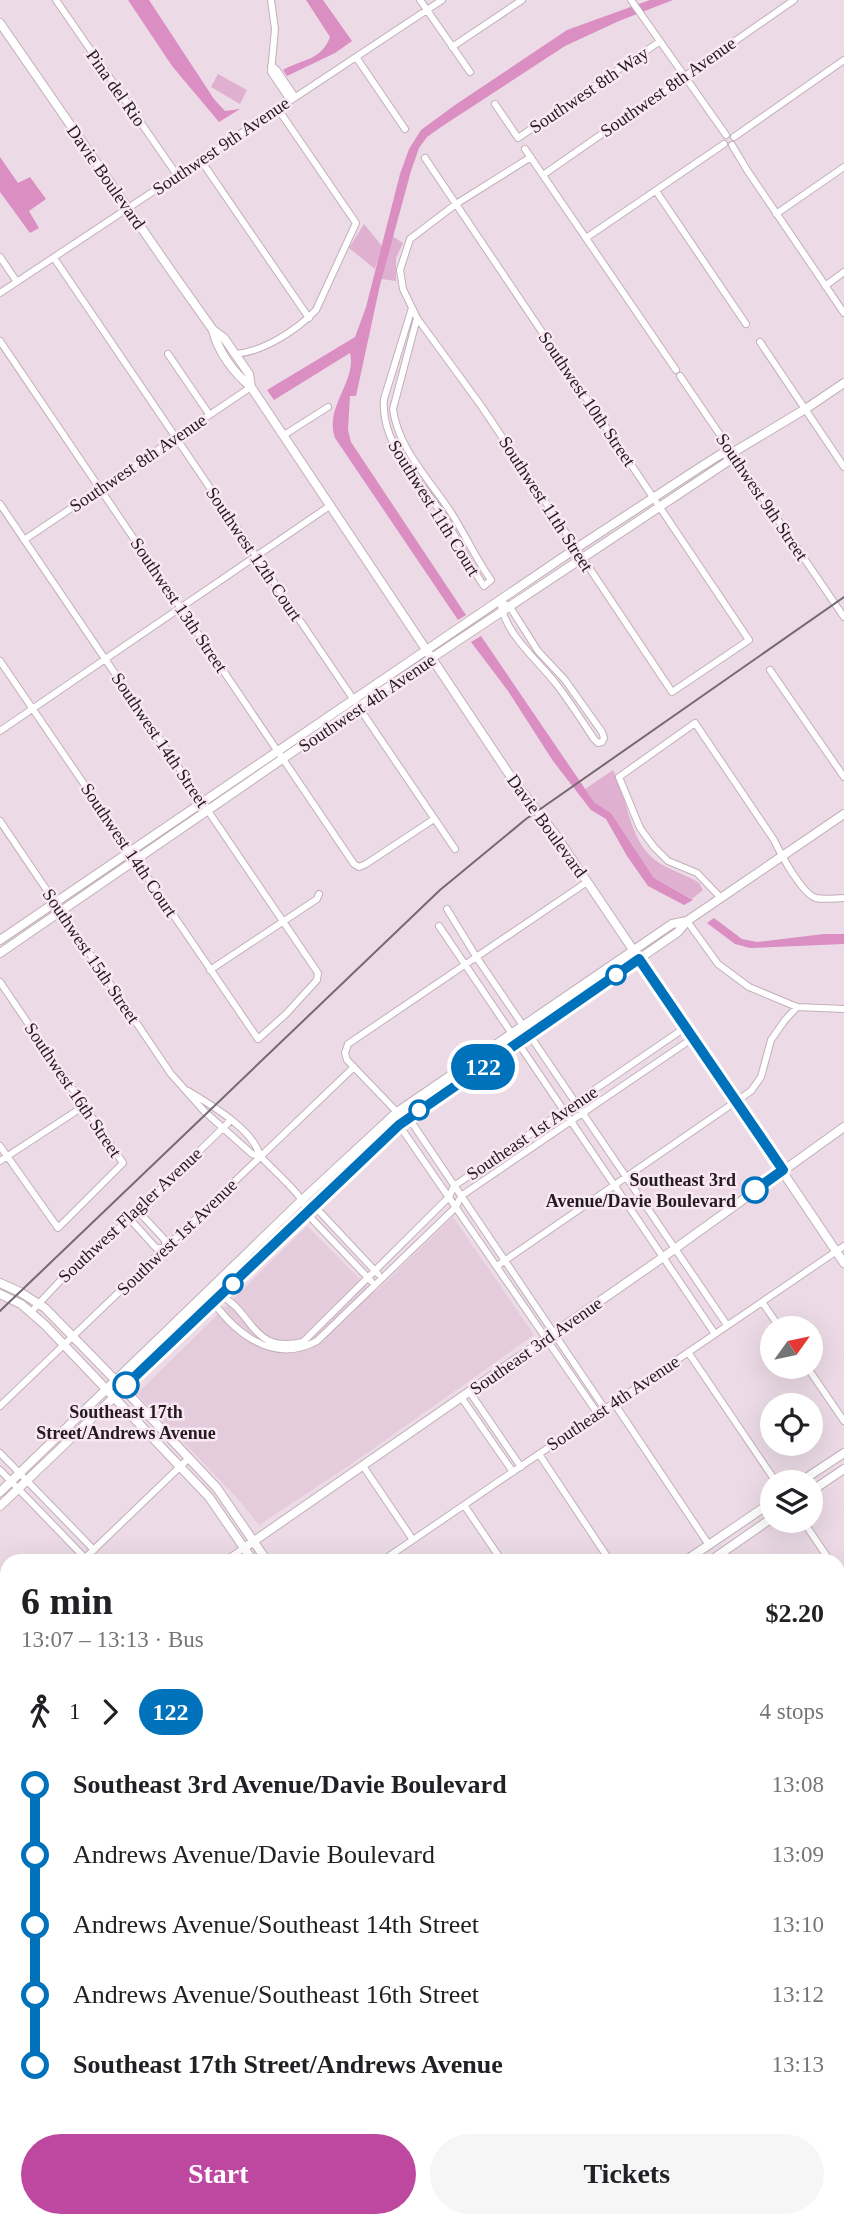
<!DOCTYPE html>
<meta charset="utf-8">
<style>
body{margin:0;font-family:"Times New Roman",serif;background:#f6f6f6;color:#202124;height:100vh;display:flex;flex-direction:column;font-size:26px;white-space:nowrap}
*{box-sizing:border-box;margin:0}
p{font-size:23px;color:#757577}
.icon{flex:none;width:38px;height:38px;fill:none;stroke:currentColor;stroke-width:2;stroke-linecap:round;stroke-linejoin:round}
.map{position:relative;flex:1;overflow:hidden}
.details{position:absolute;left:0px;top:1554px;width:845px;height:674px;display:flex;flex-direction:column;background:#fff;border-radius:21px 21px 0 0;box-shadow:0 7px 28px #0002}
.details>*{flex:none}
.badge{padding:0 14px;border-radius:23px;font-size:24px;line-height:46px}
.needle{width:46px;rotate:57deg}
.fabs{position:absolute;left:760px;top:1316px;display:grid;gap:14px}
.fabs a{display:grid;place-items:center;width:63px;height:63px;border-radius:50%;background:#fff;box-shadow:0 7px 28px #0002;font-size:35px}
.map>.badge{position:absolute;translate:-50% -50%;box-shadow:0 0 0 4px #fff}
.legs{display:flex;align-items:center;gap:10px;height:77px;padding:0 21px;font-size:23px}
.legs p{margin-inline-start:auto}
.summary{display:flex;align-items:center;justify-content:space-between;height:119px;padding:0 21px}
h1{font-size:38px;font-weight:600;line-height:52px}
.primary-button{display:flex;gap:14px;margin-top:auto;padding:14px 21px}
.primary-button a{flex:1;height:80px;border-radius:42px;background:#be489f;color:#fff;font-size:28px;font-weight:600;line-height:80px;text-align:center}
.primary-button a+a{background:#f6f6f6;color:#202124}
ul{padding:0 21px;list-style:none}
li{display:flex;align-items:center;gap:24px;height:70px;font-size:26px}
li i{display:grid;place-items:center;width:10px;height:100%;margin:0 9px;background:currentColor}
li i::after{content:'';width:18px;height:18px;margin:-9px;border:5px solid;border-radius:50%;background:#fff}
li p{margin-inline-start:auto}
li:first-child i{background:linear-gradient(#0000 50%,currentColor 0)}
li:last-child i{background:linear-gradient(currentColor 50%,#0000 0)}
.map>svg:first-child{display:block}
.built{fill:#e5ccdc}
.green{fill:#dfb0cf}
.water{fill:#da8ec2}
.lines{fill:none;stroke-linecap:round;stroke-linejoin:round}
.minor-casing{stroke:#c1b0ba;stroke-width:8}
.major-casing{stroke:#c1b0ba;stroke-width:10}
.minor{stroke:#fff;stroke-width:6}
.major{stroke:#fff;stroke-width:8}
.rail{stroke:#746970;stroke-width:2}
.line-1-casing{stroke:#fff;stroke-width:16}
.line-1{stroke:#0072bc;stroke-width:10}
.stop-1-dot{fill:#fff;stroke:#0072bc;stroke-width:3.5}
.labels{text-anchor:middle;stroke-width:5;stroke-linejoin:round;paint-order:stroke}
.street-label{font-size:18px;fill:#231c20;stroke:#fae8f3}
.stop-label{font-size:18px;font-weight:bold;fill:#231c20;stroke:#fae8f3;text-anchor:end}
</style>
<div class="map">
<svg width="844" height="2227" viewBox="0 0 844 2227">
<rect width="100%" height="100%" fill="#ecdbe6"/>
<path class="built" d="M453,1217l81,118 -184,130 -91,60 -21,-26 -101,-105 170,-168 67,67z
M387,2221h216l4,6h-230z
M700,2221h96l4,6h-108z"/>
<path class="green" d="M218,74l29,16 -7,14 -29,-17z
M364,224l18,22 -7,23 -26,-21z
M392,236l11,7 -7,15v23l-15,-2z
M613,770c16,29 14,67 42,90 13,10 31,14 44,23l4,7 -11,9 -38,-21 -43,-65 -17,-11 -9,-13z"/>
<path class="water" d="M128,0h21l65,99 11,12 15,-2 -21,13 -47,-56z
M306,0h17l29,41 -17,12 -48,23 -4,-6c19,-11 38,-9 47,-33z
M650,0h23l-54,21 -54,25 -124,81 -14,10 -8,11 -8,23 -31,114 -24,111h-6l-2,34 3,12 115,173 -8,5 -123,-182c-11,-31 22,-57 15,-85l-76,47 -7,-10 88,-53 11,-30 34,-133 9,-25 12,-19 34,-25 112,-75z
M0,157l18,26 12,-6 16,22 -17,12 10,17 -9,5 -30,-41z
M481,636l113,166 17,11 43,65 39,22 -9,5 -36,-19 -21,-30 -21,-37 -15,-9 -38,-49 -45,-70 -37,-49z
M714,918l28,21 15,3 67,-8h20v10l-94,4 -15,-4 -28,-21z"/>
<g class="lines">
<g class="minor-casing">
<path id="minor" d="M56,0l121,175
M271,0l4,29 -4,43 19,28
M420,0l50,72
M631,0l95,135
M452,47l70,-47
M356,57l49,72
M271,66l5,3 19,28
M495,104l23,34 141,-96
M734,137l110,-77
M732,145l15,25 97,143
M525,149l151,221
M425,158c108,161 216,321 324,482l-77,52 -190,-285 -65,-89 -14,-29 -3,-19 10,-31 46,-35 75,-47
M200,159l109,159
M543,175l251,-175
M656,191l90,133
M776,214l68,-47
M586,238l138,-94
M0,257l17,25
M54,258l401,591
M825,286l19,-14
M0,293l442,-293
M412,308l-28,91c-4,48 39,83 62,121 13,23 22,43 38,66l7,-6c-15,-21 -25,-44 -39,-66 -21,-33 -54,-65 -59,-105l24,-91
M0,341l354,523 5,3 7,-3 68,-45
M760,342l84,125
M168,354l41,60
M235,354c28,-2 62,-24 81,-44l40,-87 -78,-114
M680,376l164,241
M284,435l44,-28
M0,504l318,469 -1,7 -31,34 -28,25 -258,-378
M24,540l227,-153
M500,601l10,6 28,44 27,29 37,52 2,6 -2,4 -4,1 -4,-4c-12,-18 -24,-37 -37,-54 -20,-26 -52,-50 -57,-84z
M770,670l74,107
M0,731l331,-226
M0,821l171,253 33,37 48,43 8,2c15,16 46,41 51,62l60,63
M587,882l-239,162 -3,9 2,7 50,52 11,5 197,292
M721,898l-24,-25 -29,-12 -14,-14 -14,-19 -21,-51 76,-54 79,117c6,13 28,54 42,58 8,2 20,0 28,0
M447,909l30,49 250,367
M687,921l31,43 31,23 48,20 47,2
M439,926l276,408
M210,970l107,-71 2,-5
M0,982l123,181 -65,65 -58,-82
M188,1091c23,14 65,38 72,65
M397,1112l2,13 199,289
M0,1161l84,-55
M309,1210l10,1 59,63
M129,1218l27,30h9v-8l-27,-29
M497,1266l254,-175 10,-14 10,-37 14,-20 12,-13
M207,1293c24,37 64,73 110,48l139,-134 5,-11 232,-158
M218,1294c37,18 32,60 85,48l146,-145 5,-11 232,-159
M762,1302l18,26
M31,1312l29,-31 78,-70 93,-91
M688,1352l88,130
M807,1367l37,54
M469,1391l52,76
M461,1397l52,75
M614,1403l95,142
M0,1406l354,-339
M0,1453l94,97
M539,1454l71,107
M363,1466l50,74
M0,1470l85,88
M464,1505l38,56
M803,1521l27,40
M82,1561l107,-103
M225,1561l19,-13
M382,1561l462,-315
M838,1572l6,9
M838,1638l6,-10
M0,1640l7,7
M0,1654l7,7
M838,1730l6,9
M0,1788l7,11
M0,1823l7,-4
M838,1899l6,-4
M0,1951l7,11
M838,1959l6,4
M838,2050l6,9
M0,2112l7,10
M838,2115l6,-4
M0,2204l7,-2
M140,2221l4,6
M183,2221l4,6
M296,2221l4,6
M800,2221l5,6
M353,2227l9,-6
M369,2227l9,-6
M674,2227l9,-6"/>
</g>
<g class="major-casing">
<path id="major" d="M0,23l174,252 39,55 11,8 25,36 2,13
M213,330c5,22 21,43 38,57l260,390 44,57 289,429
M0,940l575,-391 124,-81 22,-14 11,-1
M0,953l358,-246 369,-245 5,-9 75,-45 37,-25
M0,1283l20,9 25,16 78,80 94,100 50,73
M0,1294l21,10 24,21 164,172 44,64
M800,1482l44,-29
M0,1492l302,-292 95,-88 275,-188 15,-3
M810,1492l34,-23
M0,1506l399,-381 279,-193 9,-11 157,-107
M244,1548l418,-290 182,-131
M685,1561l87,-59
M710,1561l62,-43
M0,2031l7,-5
M0,2047l7,-5
M612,2221l4,6
M628,2221l5,6"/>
</g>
<use href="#minor" class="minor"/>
<use href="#major" class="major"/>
<path class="rail" d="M0,1311l440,-421 86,-71 318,-222"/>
</g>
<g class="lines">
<g class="line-1-casing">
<path id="line-1" d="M126,1385l273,-260 240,-166 144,211 -28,20"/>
</g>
<use href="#line-1" class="line-1"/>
</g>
<g class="stop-1-dot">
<circle cx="616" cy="975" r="9"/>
<circle cx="419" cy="1110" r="9"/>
<circle cx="755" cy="1190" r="12"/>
<circle cx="233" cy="1284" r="9"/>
<circle cx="126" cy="1385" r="12"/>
</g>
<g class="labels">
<g class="street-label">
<text transform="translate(668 87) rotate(-35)" y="6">Southwest 8th Avenue</text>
<text transform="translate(116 88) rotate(55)" y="6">Pina del Rio</text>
<text transform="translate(589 90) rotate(-34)" y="6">Southwest 8th Way</text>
<text transform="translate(221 146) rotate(-34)" y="6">Southwest 9th Avenue</text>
<text transform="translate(106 177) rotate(55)" y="6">Davie Boulevard</text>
<text transform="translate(587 399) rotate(56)" y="6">Southwest 10th Street</text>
<text transform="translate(138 463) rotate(-34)" y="6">Southwest 8th Avenue</text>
<text transform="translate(762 497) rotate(56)" y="6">Southwest 9th Street</text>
<text transform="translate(546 504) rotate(57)" y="6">Southwest 11th Street</text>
<text transform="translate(434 508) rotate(58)" y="6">Southwest 11th Court</text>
<text transform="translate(254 554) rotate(56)" y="6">Southwest 12th Court</text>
<text transform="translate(179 605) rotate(56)" y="6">Southwest 13th Street</text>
<text transform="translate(367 703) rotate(-34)" y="6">Southwest 4th Avenue</text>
<text transform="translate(160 740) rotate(56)" y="6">Southwest 14th Street</text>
<text transform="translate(547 826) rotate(54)" y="6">Davie Boulevard</text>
<text transform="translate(129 850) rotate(56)" y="6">Southwest 14th Court</text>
<text transform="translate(91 956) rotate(56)" y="6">Southwest 15th Street</text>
<text transform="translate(73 1090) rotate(56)" y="6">Southwest 16th Street</text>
<text transform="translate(532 1133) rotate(-34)" y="6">Southeast 1st Avenue</text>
<text transform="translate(130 1215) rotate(-43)" y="6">Southwest Flagler Avenue</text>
<text transform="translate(177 1237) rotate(-44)" y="6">Southwest 1st Avenue</text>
<text transform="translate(536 1346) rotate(-35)" y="6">Southeast 3rd Avenue</text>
<text transform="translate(613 1403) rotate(-34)" y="6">Southeast 4th Avenue</text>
</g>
<g class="stop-label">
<text x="736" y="1186">Southeast 3rd<tspan x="736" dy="21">Avenue/Davie Boulevard</tspan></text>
<text x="126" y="1418" text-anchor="middle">Southeast 17th<tspan x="126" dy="21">Street/Andrews Avenue</tspan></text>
</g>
</g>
</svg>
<div class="fabs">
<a><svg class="needle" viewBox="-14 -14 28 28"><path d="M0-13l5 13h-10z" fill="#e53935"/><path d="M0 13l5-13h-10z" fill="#757577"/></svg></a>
<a><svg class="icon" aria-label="locate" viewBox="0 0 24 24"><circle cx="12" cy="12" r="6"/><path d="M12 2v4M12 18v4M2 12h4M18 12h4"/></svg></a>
<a><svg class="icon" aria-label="layers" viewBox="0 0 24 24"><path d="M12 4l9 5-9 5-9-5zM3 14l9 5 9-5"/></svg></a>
</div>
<b class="badge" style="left:483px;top:1067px;background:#0072bc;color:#fff">122</b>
<section class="details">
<div class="summary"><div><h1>6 min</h1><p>13:07 – 13:13 · Bus</p></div><b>$2.20</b></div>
<div class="legs"><svg class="icon" aria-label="walk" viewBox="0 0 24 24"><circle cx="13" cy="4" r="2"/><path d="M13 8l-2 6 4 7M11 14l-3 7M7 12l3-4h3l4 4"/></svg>1<svg class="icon" aria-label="forward" viewBox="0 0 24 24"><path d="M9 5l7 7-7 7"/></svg><b class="badge" style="background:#0072bc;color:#fff">122</b><p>4 stops</p></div>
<ul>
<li><i style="color:#0072bc"></i><b>Southeast 3rd Avenue/Davie Boulevard</b><p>13:08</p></li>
<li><i style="color:#0072bc"></i><span>Andrews Avenue/Davie Boulevard</span><p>13:09</p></li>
<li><i style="color:#0072bc"></i><span>Andrews Avenue/Southeast 14th Street</span><p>13:10</p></li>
<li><i style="color:#0072bc"></i><span>Andrews Avenue/Southeast 16th Street</span><p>13:12</p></li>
<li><i style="color:#0072bc"></i><b>Southeast 17th Street/Andrews Avenue</b><p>13:13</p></li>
</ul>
<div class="primary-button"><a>Start</a><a>Tickets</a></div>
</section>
</div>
